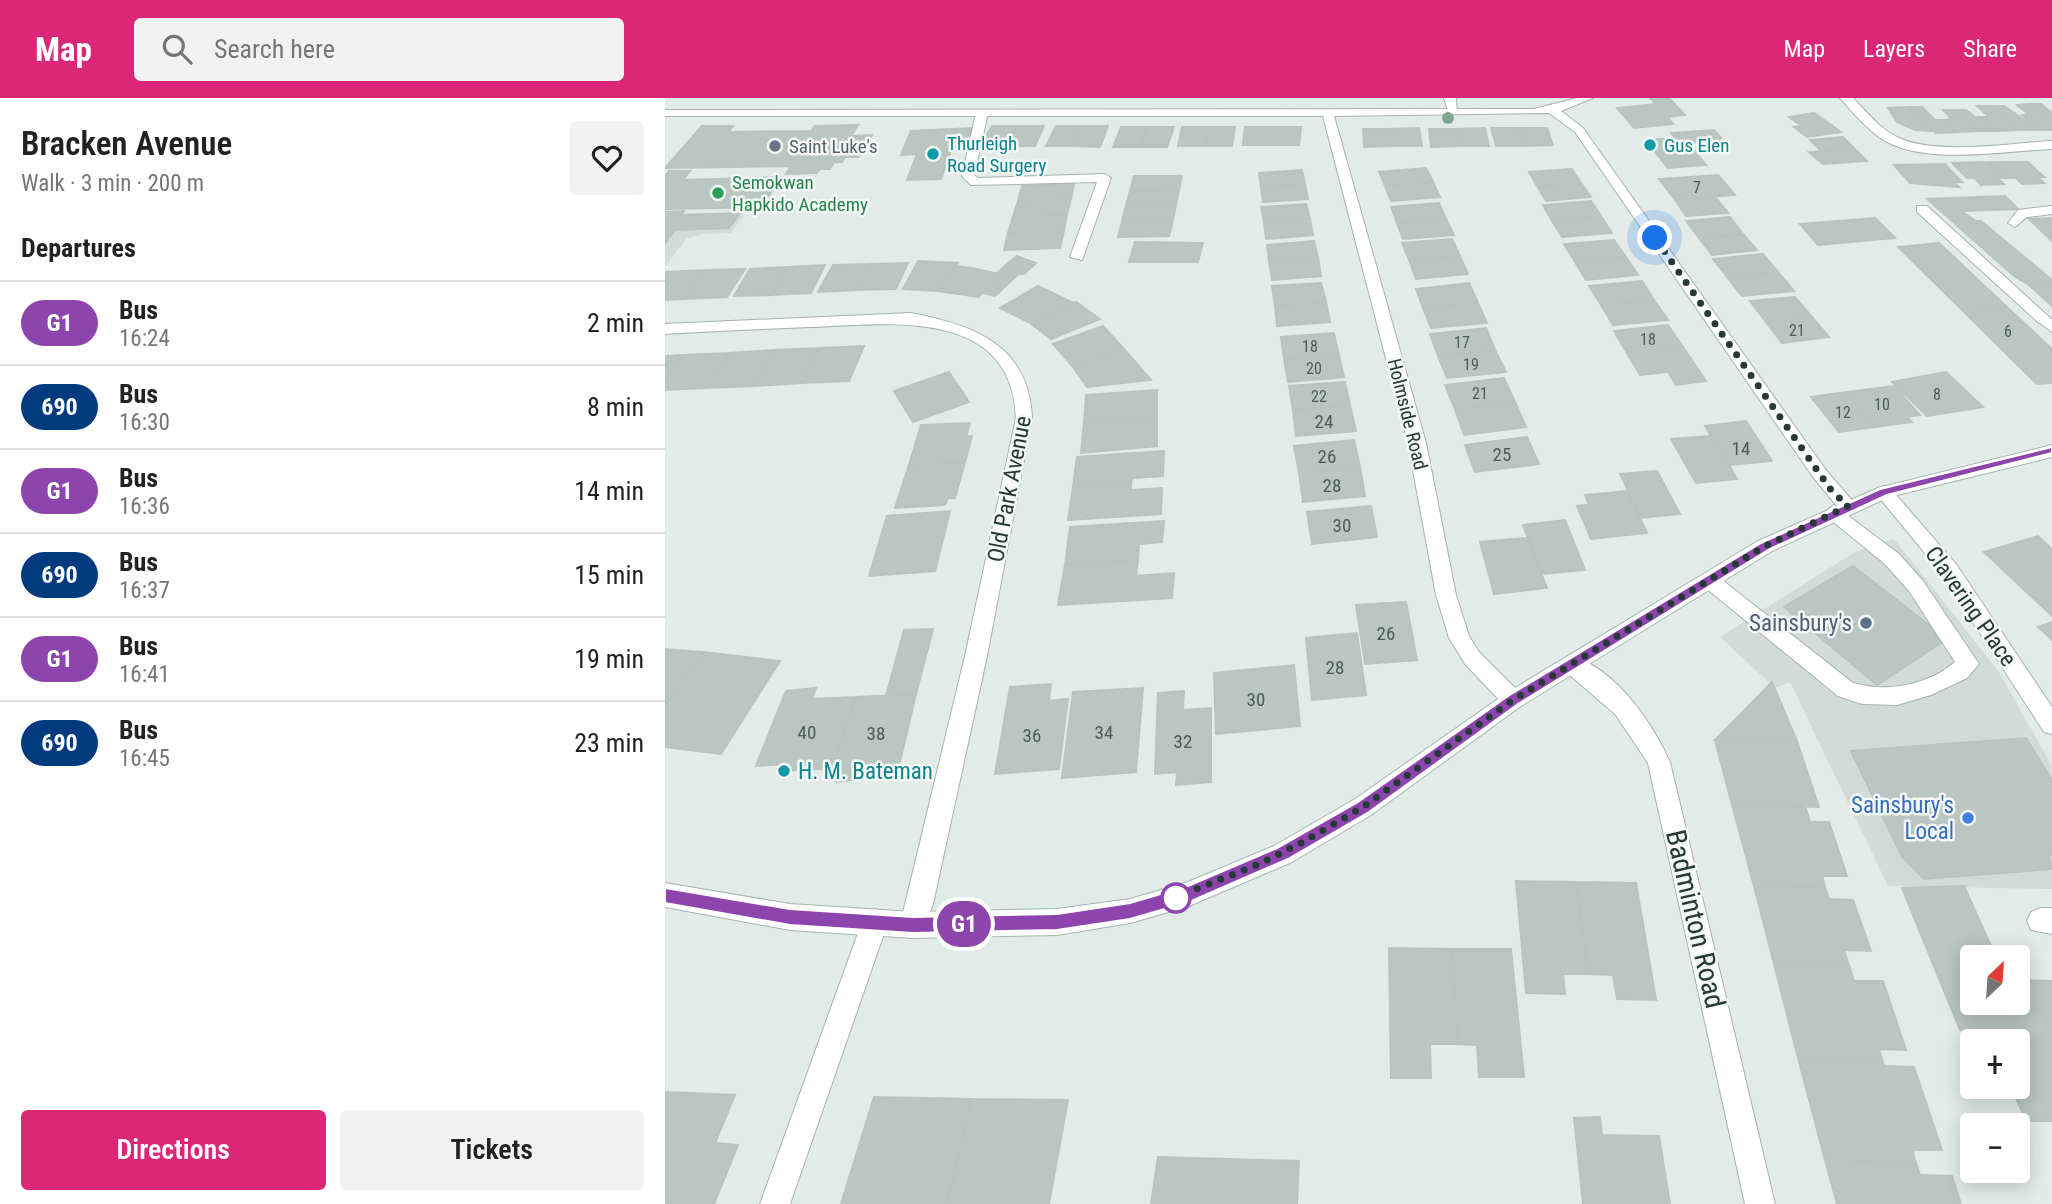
<!DOCTYPE html>
<meta charset="utf-8">
<style>
body{margin:0;font-family:"Roboto Condensed",sans-serif;background:#f2f2f2;color:#222;height:100vh;display:flex;flex-direction:column;font-size:26px;white-space:nowrap}
*{box-sizing:border-box;margin:0}
p{font-size:23px;color:#767676}
.icon{flex:none;width:38px;height:38px;fill:none;stroke:currentColor;stroke-width:2;stroke-linecap:round;stroke-linejoin:round}
.map{position:relative;flex:1;overflow:hidden}
.sheet{display:flex;flex-direction:column;background:#fff;width:665px}
.sheet>*{flex:none}
.badge{padding:0 14px;border-radius:23px;font-size:24px;line-height:46px}
.needle{width:46px;rotate:25deg}
.controls{position:absolute;left:1295px;top:847px;display:grid;gap:14px}
.controls a{display:grid;place-items:center;width:70px;height:70px;border-radius:7px;background:#fff;box-shadow:0 4px 18px #0003;font-size:35px}
.you{position:absolute;width:35px;height:35px;margin:-18px;border:5px solid #fff;border-radius:50%;background:#1a73e8;box-shadow:0 0 0 10px #1a73e833}
.map>.badge{position:absolute;translate:-50% -50%;box-shadow:0 0 0 4px #fff}
h2{padding:0 21px;font-size:26px;line-height:63px}
.round{display:grid;place-items:center;flex:none;width:74px;height:74px;border-radius:7px;background:#f2f2f2}
.overview{display:flex;align-items:center;justify-content:space-between;height:119px;padding:0 21px}
h1{font-size:33px;font-weight:600;line-height:52px}
.primary-button{display:flex;gap:14px;margin-top:auto;padding:14px 21px}
.primary-button a{flex:1;height:80px;border-radius:7px;background:#db2777;color:#fff;font-size:28px;font-weight:600;line-height:80px;text-align:center}
.primary-button a+a{background:#f2f2f2;color:#222}
ul{padding:0;list-style:none}
li{display:flex;align-items:center;gap:21px;height:84px;padding:0 21px;border-top:2px solid #e0e0e0}
li div{flex:1}
li b{display:block;font-size:26px}
li em{font-style:normal}
li .badge{min-width:77px;font-weight:700;text-align:center}
header{display:flex;align-items:center;gap:42px;box-sizing:border-box;height:98px;padding:0 35px;background:#db2777;color:#fff}
header strong{font-size:33px}
nav{display:flex;gap:38px;margin-inline-start:auto;font-size:24px}
.search{width:490px;height:63px;background:#f2f2f2;display:flex;align-items:center;gap:18px;box-sizing:border-box;padding:0 24px;border-radius:7px;color:#767676;font-size:26px}
main{display:flex;flex:1;min-height:0}
.map>svg:first-child{display:block}
.built{fill:#d2dbd7}
.building{fill:#b9c6c1;stroke:#b7c4bf;stroke-width:2}
.lines{fill:none;stroke-linecap:round;stroke-linejoin:round}
.lane-casing{stroke:#a6b2af;stroke-width:2}
.street-casing{stroke:#a6b2af;stroke-width:2}
.secondary-casing{stroke:#a3b5b0;stroke-width:2}
.lane{fill:#fff;fill-rule:evenodd}
.street{fill:#fff;fill-rule:evenodd}
.secondary{fill:#fff;fill-rule:evenodd}
.tree{fill:#83a593}
.line{fill:#8e44ad;stroke:#fff;stroke-width:2}
.walk{stroke:#253a36;stroke-width:7;stroke-dasharray:0 12.6}
.culture-dot{fill:#0f9aa8;stroke:#f3f8f6;stroke-width:2.5}
.worship-dot{fill:#6b7280;stroke:#f3f8f6;stroke-width:2.5}
.leisure-dot{fill:#2e9e5b;stroke:#f3f8f6;stroke-width:2.5}
.service-dot{fill:#5c6f8a;stroke:#f3f8f6;stroke-width:2.5}
.shop-dot{fill:#3f7fe0;stroke:#f3f8f6;stroke-width:2.5}
.stop-dot{fill:#fff;stroke:#8e44ad;stroke-width:3.5}
.labels{text-anchor:middle;stroke-width:5;stroke-linejoin:round;paint-order:stroke}
.far-number-label{font-size:16px;fill:#4a5d59}
.far-culture-label{font-size:19px;fill:#0d838f;stroke:#f3f8f6;text-anchor:start}
.far-worship-label{font-size:19px;fill:#5b616d;stroke:#f3f8f6;text-anchor:start}
.far-leisure-label{font-size:19px;fill:#27864d;stroke:#f3f8f6;text-anchor:start}
.far-street-label{font-size:19px;fill:#253a36;stroke:#f3f8f6}
.number-label{font-size:19px;fill:#4a5d59}
.street-label{font-size:23px;fill:#253a36;stroke:#f3f8f6}
.service-label{font-size:23px;fill:#4e5e75;stroke:#f3f8f6;text-anchor:end}
.culture-label{font-size:23px;fill:#0d838f;stroke:#f3f8f6;text-anchor:start}
.shop-label{font-size:23px;fill:#366cbe;stroke:#f3f8f6;text-anchor:end}
.near-street-label{font-size:28px;fill:#253a36;stroke:#f3f8f6}
</style>
<header>
<strong>Map</strong>
<div class="search"><svg class="icon" aria-label="search" viewBox="0 0 24 24"><circle cx="10" cy="10" r="6"/><path d="M15 15l6 6"/></svg>Search here</div>
<nav><a>Map</a><a>Layers</a><a>Share</a></nav>
</header>
<main>
<section class="sheet">
<div class="overview"><div><h1>Bracken Avenue</h1><p>Walk · 3 min · 200 m</p></div><a class="round"><svg class="icon" aria-label="heart" viewBox="0 0 24 24"><path d="M12 20l-8-8c-3-5 5-10 8-4 3-6 11-1 8 4z"/></svg></a></div>
<h2>Departures</h2>
<ul>
<li><span class="badge" style="background:#8e44ad;color:#fff">G1</span><div><b>Bus</b><p>16:24</p></div><em>2 min</em></li>
<li><span class="badge" style="background:#003b80;color:#fff">690</span><div><b>Bus</b><p>16:30</p></div><em>8 min</em></li>
<li><span class="badge" style="background:#8e44ad;color:#fff">G1</span><div><b>Bus</b><p>16:36</p></div><em>14 min</em></li>
<li><span class="badge" style="background:#003b80;color:#fff">690</span><div><b>Bus</b><p>16:37</p></div><em>15 min</em></li>
<li><span class="badge" style="background:#8e44ad;color:#fff">G1</span><div><b>Bus</b><p>16:41</p></div><em>19 min</em></li>
<li><span class="badge" style="background:#003b80;color:#fff">690</span><div><b>Bus</b><p>16:45</p></div><em>23 min</em></li>
</ul>
<div class="primary-button"><a>Directions</a><a>Tickets</a></div>
</section>
<div class="map">
<svg width="1387" height="1106" viewBox="0 0 1387 1106">
<rect width="100%" height="100%" fill="#e3ebe8"/>
<path class="built" d="M80,115l-14,20 -29,1 -16,5 -21,28v-53z
M1229,441l105,133 53,94v123l-164,-3 -98,-204 -15,6 -55,-51 133,-84z"/>
<path class="building" d="M985,0h19l16,17 -18,2 6,7 -39,4 -17,-20 39,-4z
M1364,6h12l11,9v10z
M1364,6l23,19v7h-13l-17,-15h7l-12,-10z
M1312,8h14l27,24 -21,1 -16,-14h8z
M1326,8h13l35,24h-21z
M1245,9l24,24 -19,-1 -18,-8 -9,-14z
M1245,9h12l13,13h10l13,12 -22,1z
M1278,12h12l22,21 -19,1 -13,-12 7,-1z
M1290,12h11l9,7h6l16,14h-20z
M1149,15l27,19 -34,5 -13,-10 8,-1 -13,-9z
M193,27l-7,11 21,-1 -14,22h-13l-3,5h-8l-4,7h-10l-3,4 -31,1 5,-8 -126,2 37,-42h31l-5,6 83,-1 4,-5z
M327,28h26l-10,20h-28z
M353,28h26l-9,20h-27z
M391,28h26l-9,20h-27z
M417,28h26l-8,21 -27,-1z
M456,29h26l-6,20h-28z
M482,29h27l-7,20h-26z
M517,29h27l-4,19h-27z
M544,29h26l-3,19h-27z
M580,29h28l-2,18h-28z
M608,29h28l-2,18h-28z
M307,30l-7,19 -13,1 -11,31 -34,1 10,-26 -16,1 10,-24z
M754,30l3,18h-29l-2,-17z
M820,30l4,18h-29l-3,-17z
M826,30h28l5,18h-28z
M854,30h28l6,17 -29,1z
M698,31h28l2,17 -29,1z
M764,31h28l3,17 -29,1z
M1049,32l9,10 -35,2 6,8 -38,3 -10,-13 29,-2 -4,-5z
M1178,39l12,12 -34,2 -11,-11z
M1190,51l12,12 -44,3 -14,-12z
M1029,52l12,15 -38,3 -12,-15z
M1325,64h38l16,15h-6l6,6 -22,1 -6,-6h-10z
M1325,64l16,16h-9l7,6 -23,1 -6,-7h-8l-15,-15z
M1280,66l17,18h-8l5,5 -49,-4 -16,-18z
M761,70l7,14 -48,4 -6,-14z
M907,71l9,14 -44,3 -8,-14z
M637,72l3,14 -44,3 -2,-14z
M4,73h21l-7,9 99,-3 -21,30 -96,2v-33z
M1053,77l17,20 -60,5 -16,-21z
M469,78h48l-3,14 -49,1z
M768,84l7,15 -49,4 -6,-15z
M916,85l10,14 -45,4 -9,-15z
M409,86l-3,15 -53,2 4,-15z
M640,86l3,15 -45,3 -2,-15z
M514,92l-3,15h-50l4,-14z
M1340,98l13,13 -57,2 15,10h5l71,59v3l-23,2 -15,-9 -87,-77z
M1050,99l13,16 -42,3 -11,-16z
M406,101l-4,15 -54,3 5,-16z
M926,103l10,15 -49,5 -9,-16z
M774,105l7,16 -49,4 -6,-16z
M641,106l4,15 -46,3 -3,-15z
M461,107h50l-3,15 -51,1z
M19,113l-2,4 58,-2 -11,15 -54,2 -10,13v-31z
M402,116l-3,17 -56,2 5,-16z
M936,118l11,17 -50,4 -10,-16z
M1065,119l13,17 -44,4 -13,-17z
M1210,120l20,20 -77,7 -18,-21z
M1387,120v23l-23,-22z
M645,121l3,16 -47,4 -2,-17z
M781,121l8,16 -51,4 -6,-16z
M508,122l-4,16 -51,1 4,-16z
M399,133l-4,17 -56,2 4,-17z
M1078,136l14,16 -45,5 -13,-17z
M787,141l8,17 -51,4 -7,-17z
M949,142l12,17 -51,5 -11,-18z
M649,143l4,17 -49,4 -2,-17z
M470,144l68,1 -5,19h-69z
M1274,145l69,65 -43,5 -67,-66z
M1098,156l15,18 -51,5 -14,-18z
M352,158l19,7 -12,11h-4l4,-5 -18,-4z
M795,158l8,18 -52,5 -7,-19z
M961,159l12,18 -52,5 -11,-18z
M653,160l3,18 -49,4 -3,-18z
M253,163l40,2 -20,28 -35,-2z
M243,165l-12,26 -39,1 13,-26z
M205,166l-13,26 -39,2 15,-27z
M160,167l-14,28 -39,2 16,-28z
M341,167l18,4 -29,27 -12,-3 20,-18 -6,-2z
M291,168l16,2 31,7 -25,22 -40,-6z
M123,169l-16,28 -38,1 16,-27z
M80,171l-18,28 -42,2 20,-29z
M40,172l-20,29 -20,1v-28z
M1113,174l16,19 -52,5 -15,-19z
M977,183l12,19 -53,5 -12,-19z
M656,185l5,19 -51,4 -3,-20z
M804,185l9,20 -55,5 -7,-19z
M1387,185v23l-23,-21z
M373,188l36,17 -44,20 -30,-15z
M1130,199l17,20 -46,5 -16,-21z
M989,202l14,20 -55,5 -12,-20z
M411,204l24,17 -49,20 -21,-16z
M661,204l4,20 -53,4 -2,-20z
M813,205l9,20 -56,5 -8,-20z
M1343,210l44,41v34l-15,1 -72,-71z
M1147,219l17,20 -47,6 -16,-21z
M1003,227l15,22 -56,6 -13,-22z
M438,228l21,23 -51,18 -20,-23z
M821,230l9,22 -57,6 -8,-22z
M669,235l5,22 -55,4 -3,-22z
M199,248l-15,35 -47,2 17,-35z
M1018,249l23,34 -30,4 -8,-13 -28,3 -13,-22z
M154,250l-17,35 -47,3 19,-36z
M459,251l27,31 -64,7 -14,-20z
M109,252l-19,36 -48,2 22,-35z
M830,252l11,22 -59,6 -9,-22z
M64,255l-22,35 -42,2v-8l18,-27z
M18,257l-18,27v-26z
M674,257l5,22 -56,5 -4,-23z
M284,274l20,30 -56,20 -19,-31z
M1281,274l37,35 -56,9 -35,-34z
M839,280l11,24 -60,7 -10,-24z
M680,284l5,23 -57,5 -4,-24z
M1229,288l26,29 -13,2 5,5 -37,5 -29,-35z
M492,292v27l-73,6 2,-28z
M1181,294l29,35 -36,5 -28,-35z
M850,304l11,25 -62,8 -9,-26z
M685,307l6,26 -60,5 -3,-26z
M492,319v29l-76,7 3,-30z
M1081,323l26,40 -43,4 -24,-39z
M305,325l-4,14 6,-1 -7,26 -56,3 12,-40z
M1046,338l18,29 8,14 -41,4 -25,-44z
M862,339l12,27 -64,8 -10,-27z
M689,342l6,27 -61,6 -5,-27z
M499,353l-1,25 -31,2 -1,5 -58,4 4,-30z
M300,364l-10,36h-7l-3,7 -50,3 14,-43z
M695,369l5,29 -62,6 -4,-29z
M992,373l23,43 -39,4 -21,-44z
M466,385v7l31,-2 -1,26 -93,6 5,-33z
M962,393l20,42 -56,6 -14,-33 12,-1 -4,-10z
M706,408l6,31 -65,7 -5,-32z
M285,413l-15,60 -66,5 18,-60z
M900,422l20,50 -43,4 -19,-49z
M499,423l-2,21 -23,2 -1,16 -73,5 5,-38z
M1373,438l14,13v67l-68,-64z
M862,440l20,50 -53,6 -14,-52z
M473,462l-2,16 38,-3 -2,25 -114,7 7,-40z
M1188,468l94,73 -70,46 -93,-78z
M741,504l11,58 -52,4 -9,-59z
M1387,524v18l-14,-13z
M268,531l-17,65 -30,2 18,-66z
M692,535l9,62 -54,5 -6,-62z
M0,551l38,3 -38,54z
M38,554l77,9 -59,93 -56,-7v-41z
M629,567l6,61 -84,8 -2,-61z
M1107,584l25,59 -82,-1z
M386,586l-2,17 19,-2 -9,70 -64,5 15,-87z
M151,590l-4,11 44,-2 -24,71 -48,3 2,-7 -30,2 30,-75z
M478,590l-7,84 -74,6 11,-86z
M519,593l-1,19 28,-2v74l-35,3 1,-13 -22,2 3,-81z
M251,596l-18,76 -28,1 -11,8 -23,3 -7,-5 27,-80z
M1361,640l26,42v75h-3l3,14 -128,10 -22,-22 -51,-106z
M1050,642l82,1 22,66 -87,-2z
M1067,707l73,1 5,16h19l18,54h-25l3,11 -71,-1z
M851,783l60,1 12,92h-25l2,20 -39,-1z
M911,784l60,1 20,117 -39,-1 -4,-24 -25,-1z
M1089,788l71,1 4,12 24,1 18,51 -27,-1 5,15 -75,-1z
M1299,788l31,69 12,2h-35v46h46v-23l34,1v140h-26l-15,-34h7v-37h14l-9,-20h-63l-58,-142z
M724,850l63,1 6,95h-28l1,34h-40z
M787,851h59l13,128h-45l-2,-32 -19,-1z
M1109,866l75,1 5,16h29l23,69 -27,-1 3,10 -84,-1z
M1133,960l84,1 2,7 30,1 28,83h-30l4,13 -91,-3z
M0,994l70,3 -20,48 23,2 -24,59h-49z
M209,999l98,2 -25,105h-106z
M307,1001l96,1 -19,104h-102z
M935,1019l2,18 57,1 11,68h-87l-9,-86z
M493,1059l141,4 -2,43h-146z
M1160,1062l91,3 4,12 32,1 9,28h-124z"/>
<g class="lines">
<g class="lane-casing">
<path id="lane" d="M779,0h12l1,16h-8z
M317,12l6,3 -14,62 4,3 127,-4 6,4 -29,82 -12,-3 27,-75 -126,3 -9,-9 14,-63z
M1252,108h10l122,111v6h-10l-122,-111z
M1387,108v8l-25,3 -12,10 -7,-4 10,-13z
M1169,407l65,49 24,27 56,83 -12,14 -36,17 -34,10 -35,-1 -24,-8 -136,-111 -3,-5 3,-5h14l137,108c34,10 75,2 102,-21l-46,-71 -24,-27 -58,-47 -2,-5z"/>
</g>
<g class="street-casing">
<path id="street" d="M912,0h16l-32,13 22,17 242,341 32,37 -9,6 -7,-1 -28,-34 -238,-345 -26,-19 -215,3 92,327 30,152 13,41 10,16 42,42 3,6 -3,6 -8,3 -8,-3 -40,-42 -16,-26 -13,-43 -28,-152 -85,-327h-658v-6l869,-1z
M1175,0h13c13,13 27,31 44,39 38,19 113,6 155,4v8c-47,2 -121,15 -163,-6 -18,-9 -36,-30 -49,-45z
M246,215c63,12 118,32 121,105l-45,238 -54,248 -11,30 -9,4 -9,-4 -4,-9 65,-269 51,-238c-4,-112 -128,-94 -206,-91 -48,2 -97,4 -145,7v-10z
M1379,217l8,4v13l-16,-12z
M1219,388l6,2 66,76 96,143v27l-8,-2 -102,-158 -64,-78 -3,-4 3,-4z
M908,558c44,15 79,66 97,106l105,442h-30l-97,-441 -33,-49 -50,-43 -3,-6 3,-6z
M1375,810h12v26l-21,-4 -4,-9 4,-9z
M210,811l9,4 4,9 -98,282h-30l102,-282 4,-9z"/>
</g>
<g class="secondary-casing">
<path id="secondary" d="M1387,347v12l-163,40 -117,54 -251,155 -150,109 -79,47 -103,44 -59,17 -73,12 -144,3 -123,-8 -125,-23v-24l125,21 123,8 144,-3 73,-10 58,-17 86,-36 81,-47 150,-105 253,-153 120,-53z"/>
</g>
<use href="#lane" class="lane"/>
<use href="#street" class="street"/>
<use href="#secondary" class="secondary"/>
</g>
<circle class="tree" cx="783" cy="20" r="6"/>
<path class="line" d="M1387,349v6l-165,42 -117,54 -252,155 -149,108 -81,47 -99,43 -59,17 -73,11 -144,3 -123,-8 -125,-22v-15l125,21 123,8 144,-3 73,-11 58,-17 89,-38 81,-46 150,-106 253,-153 119,-54z"/>
<g class="lines">
<path class="walk" d="M511,800l-7,2 90,-36 44,-22 60,-35 150,-107 252,-154 83,-40 -17,-16 -176,-252"/>
</g>
<g class="culture-dot">
<circle cx="985" cy="47" r="7"/>
<circle cx="268" cy="56" r="7"/>
<circle cx="119" cy="673" r="7"/>
</g>
<circle class="worship-dot" cx="110" cy="48" r="7"/>
<circle class="leisure-dot" cx="53" cy="95" r="7"/>
<circle class="service-dot" cx="1201" cy="525" r="7"/>
<circle class="shop-dot" cx="1303" cy="720" r="7"/>
<circle class="stop-dot" cx="511" cy="800" r="14"/>
<g class="labels">
<g class="far-number-label">
<text x="1032" y="95">7</text>
<text x="1132" y="238">21</text>
<text x="1343" y="239">6</text>
<text x="983" y="247">18</text>
<text x="797" y="250">17</text>
<text x="645" y="254">18</text>
<text x="806" y="272">19</text>
<text x="649" y="276">20</text>
<text x="815" y="301">21</text>
<text x="1272" y="302">8</text>
<text x="654" y="304">22</text>
<text x="1217" y="312">10</text>
<text x="1178" y="320">12</text>
</g>
<g class="far-culture-label">
<text x="282" y="52">Thurleigh<tspan x="282" dy="22">Road Surgery</tspan></text>
<text x="999" y="54">Gus Elen</text>
</g>
<g class="far-worship-label">
<text x="124" y="55">Saint Luke's</text>
</g>
<g class="far-leisure-label">
<text x="67" y="91">Semokwan<tspan x="67" dy="22">Hapkido Academy</tspan></text>
</g>
<g class="far-street-label">
<text transform="translate(743 316) rotate(76)" y="7">Holmside Road</text>
</g>
<g class="number-label">
<text x="659" y="330">24</text>
<text x="1076" y="357">14</text>
<text x="837" y="363">25</text>
<text x="662" y="365">26</text>
<text x="667" y="394">28</text>
<text x="677" y="434">30</text>
<text x="721" y="542">26</text>
<text x="670" y="576">28</text>
<text x="591" y="608">30</text>
<text x="142" y="641">40</text>
<text x="439" y="641">34</text>
<text x="211" y="642">38</text>
<text x="367" y="644">36</text>
<text x="518" y="650">32</text>
</g>
<g class="street-label">
<text transform="translate(344 391) rotate(-79)" y="8">Old Park Avenue</text>
<text transform="translate(1306 508) rotate(55)" y="8">Clavering Place</text>
</g>
<g class="service-label">
<text x="1187" y="533">Sainsbury's</text>
</g>
<g class="culture-label">
<text x="133" y="681">H. M. Bateman</text>
</g>
<g class="shop-label">
<text x="1289" y="715">Sainsbury's<tspan x="1289" dy="26">Local</tspan></text>
</g>
<g class="near-street-label">
<text transform="translate(1031 821) rotate(77)" y="10">Badminton Road</text>
</g>
</g>
</svg>
<div class="controls">
<a><svg class="needle" viewBox="-14 -14 28 28"><path d="M0-13l5 13h-10z" fill="#e53935"/><path d="M0 13l5-13h-10z" fill="#767676"/></svg></a>
<a>+</a>
<a>−</a>
</div>
<div class="you" style="left:990px;top:140px"></div>
<b class="badge" style="left:299px;top:826px;background:#8e44ad;color:#fff">G1</b>
</div>
</main>
